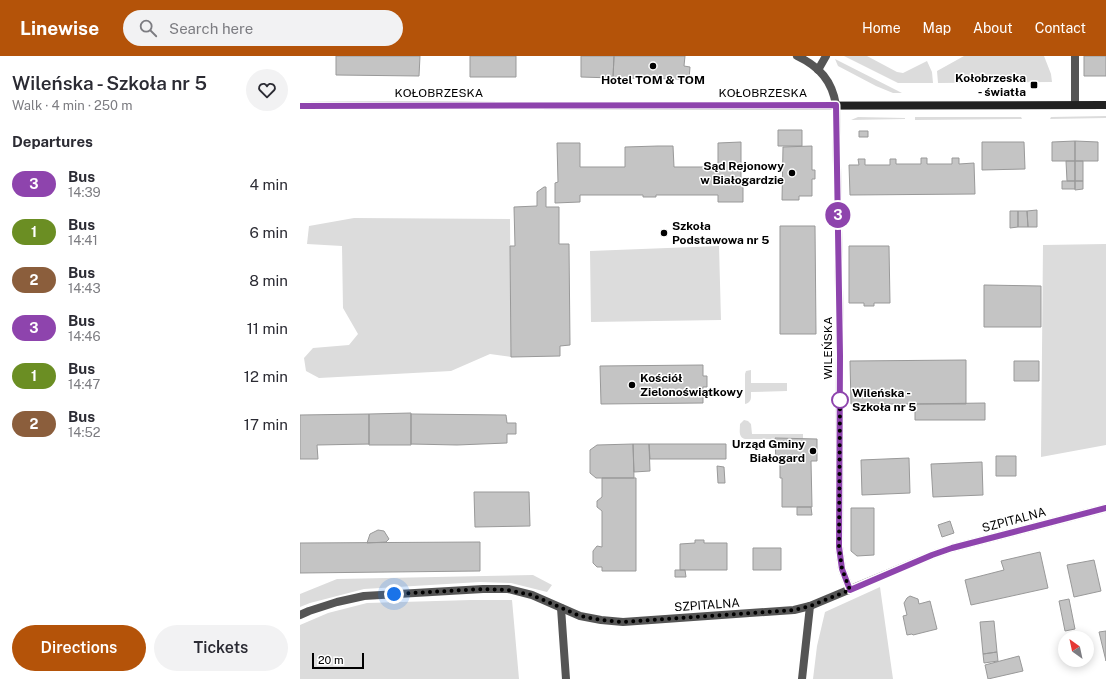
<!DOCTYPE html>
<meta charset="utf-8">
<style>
body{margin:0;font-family:"Public Sans",sans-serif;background:#f2f2f3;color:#2b2b33;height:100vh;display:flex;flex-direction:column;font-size:15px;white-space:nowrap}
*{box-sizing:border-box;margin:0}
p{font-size:13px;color:#7c7c81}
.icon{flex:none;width:22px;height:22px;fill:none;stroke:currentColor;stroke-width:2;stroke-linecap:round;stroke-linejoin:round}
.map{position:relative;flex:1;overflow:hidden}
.sheet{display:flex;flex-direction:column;background:#fff;width:300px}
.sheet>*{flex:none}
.badge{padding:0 8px;border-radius:13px;font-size:14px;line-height:26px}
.needle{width:26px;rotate:327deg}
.buttons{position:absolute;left:758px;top:575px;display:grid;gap:8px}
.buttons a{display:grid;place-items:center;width:36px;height:36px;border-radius:50%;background:#fff;box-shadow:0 2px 10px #0003;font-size:20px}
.scale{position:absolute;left:12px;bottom:10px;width:52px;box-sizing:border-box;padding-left:4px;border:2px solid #000;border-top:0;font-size:11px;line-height:14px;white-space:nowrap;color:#000;-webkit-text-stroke:3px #fff;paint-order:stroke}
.you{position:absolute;width:20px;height:20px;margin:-10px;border:3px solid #fff;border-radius:50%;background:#1a73e8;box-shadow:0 0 0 6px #1a73e833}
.map>.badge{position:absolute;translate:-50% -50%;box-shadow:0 0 0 2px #fff}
h2{padding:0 12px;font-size:15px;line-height:36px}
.round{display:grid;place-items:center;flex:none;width:42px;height:42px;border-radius:21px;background:#f2f2f3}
.summary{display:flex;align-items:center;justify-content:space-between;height:68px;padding:0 12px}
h1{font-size:19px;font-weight:600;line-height:30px}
.primary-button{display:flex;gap:8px;margin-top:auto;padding:8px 12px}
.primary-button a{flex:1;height:46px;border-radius:24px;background:#b45309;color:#fff;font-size:16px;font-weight:600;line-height:46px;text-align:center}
.primary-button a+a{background:#f2f2f3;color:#2b2b33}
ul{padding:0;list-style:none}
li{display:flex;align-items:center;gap:12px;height:48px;padding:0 12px}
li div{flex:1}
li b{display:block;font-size:15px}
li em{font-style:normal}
li .badge{min-width:44px;font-weight:700;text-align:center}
header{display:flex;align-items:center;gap:24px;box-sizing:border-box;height:56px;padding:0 20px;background:#b45309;color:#fff}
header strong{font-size:19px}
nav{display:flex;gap:22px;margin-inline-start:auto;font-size:14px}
.search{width:280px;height:36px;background:#f2f2f3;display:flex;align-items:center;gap:10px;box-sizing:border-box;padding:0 14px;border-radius:22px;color:#7c7c81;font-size:15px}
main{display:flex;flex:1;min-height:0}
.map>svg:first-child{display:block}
.green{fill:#dcdcdc}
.building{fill:#c4c4c4;stroke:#999}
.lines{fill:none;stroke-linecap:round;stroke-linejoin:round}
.lane{stroke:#555;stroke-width:8}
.street{stroke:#555;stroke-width:8}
.secondary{stroke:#222;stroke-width:8}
.line-casing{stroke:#fff;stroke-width:9}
.line{stroke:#8e44ad;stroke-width:6}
.walk{stroke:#000;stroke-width:4;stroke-dasharray:0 7.2}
.poi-dot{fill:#000;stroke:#fff;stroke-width:1.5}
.stop-dot{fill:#fff;stroke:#8e44ad;stroke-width:2}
.labels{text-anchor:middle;stroke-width:3;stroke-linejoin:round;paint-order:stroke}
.poi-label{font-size:12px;font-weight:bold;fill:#000;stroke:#fff;text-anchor:end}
.street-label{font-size:12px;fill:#000;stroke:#fff}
.stop-label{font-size:12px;font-weight:bold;fill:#000;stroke:#fff;text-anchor:start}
</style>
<header>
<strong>Linewise</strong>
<div class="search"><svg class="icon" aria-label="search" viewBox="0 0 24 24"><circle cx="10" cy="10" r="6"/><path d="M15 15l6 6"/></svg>Search here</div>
<nav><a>Home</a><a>Map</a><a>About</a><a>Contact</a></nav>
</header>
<main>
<section class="sheet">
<div class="summary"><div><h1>Wileńska - Szkoła nr 5</h1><p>Walk · 4 min · 250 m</p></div><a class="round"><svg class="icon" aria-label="heart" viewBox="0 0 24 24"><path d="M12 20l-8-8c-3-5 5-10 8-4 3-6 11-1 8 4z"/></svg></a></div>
<h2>Departures</h2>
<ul>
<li><span class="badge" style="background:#8e44ad;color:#fff">3</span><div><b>Bus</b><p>14:39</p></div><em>4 min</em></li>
<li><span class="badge" style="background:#6b8e23;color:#fff">1</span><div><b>Bus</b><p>14:41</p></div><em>6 min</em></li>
<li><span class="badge" style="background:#8b5e3c;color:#fff">2</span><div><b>Bus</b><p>14:43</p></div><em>8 min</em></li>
<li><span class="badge" style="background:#8e44ad;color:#fff">3</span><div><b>Bus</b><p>14:46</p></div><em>11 min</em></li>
<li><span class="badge" style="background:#6b8e23;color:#fff">1</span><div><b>Bus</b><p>14:47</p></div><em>12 min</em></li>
<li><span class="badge" style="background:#8b5e3c;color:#fff">2</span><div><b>Bus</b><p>14:52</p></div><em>17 min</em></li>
</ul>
<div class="primary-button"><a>Directions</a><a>Tickets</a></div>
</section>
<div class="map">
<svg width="806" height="623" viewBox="0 0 806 623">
<rect width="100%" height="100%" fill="#fff"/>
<path class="green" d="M544,0h23l30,16 6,1 24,-12 5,11 1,11h-35z
M664,0h80l7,18 1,8 -114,1 -1,-12z
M535,3l67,34h-9l-17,-7 -38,-20z
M806,60v2l-56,1 1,-2z
M558,61l47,1v1l-54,1z
M615,61h106l1,2 -107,1z
M54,162l156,1 1,138 -21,-3 -39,17 -132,7 -13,-7 -2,-13 9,-10 36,-3 9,-11 -15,-26 -1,-62 -35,-2 2,-18z
M806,188v201l-65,12 2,-212z
M419,190l2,74 -130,2 -1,-71z
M451,314v13h36v8l-36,1c0,6 1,10 -6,12v-30l1,-3z
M444,364l4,1 3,3 1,10h51v5h-58c-7,-2 -5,-9 -5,-15z
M233,519l19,10 -5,7 -36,-9 -31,-1 -116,7 -54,14 -10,4v-13l37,-15z
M580,531l13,92h-80l4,-33 8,-34z
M171,544h41l7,79h-219v-54l28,-12 39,-10z"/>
<path class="building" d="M36,0h84l-1,20 -83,-1z
M170,0h46v21h-46z
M281,0h33l-1,22 -32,-1z
M314,0h71l-1,10 6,1 -1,12 -5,2 -2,-2 -69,-1z
M784,0h22v20h-22z
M478,74h24v16h-24z
M559,75h9v6h-9z
M775,85v20h-23v-19z
M775,85l23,1v19h-23z
M441,86v39h2v21h-25v-7h-62v2h-13v-2h-63v7l-25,1v-20l3,-1 -1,-39h23v24h45v-20l33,-1h15l1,21h44v-24z
M682,86h42l1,27 -43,1z
M512,90v24h3v9h-3v17h-13v4h-17l1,-53z
M621,102h6v6h25v-6h7v6l15,-1 1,31 -125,1 -1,-30h10l-1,-6h7v6h25v-6h6v5h25z
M766,105h9v20h-8z
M775,105h8v20h-8z
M762,125h13v8h-13z
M775,125h8v8l-8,1z
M244,131h2v20h13v37h10l1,101 -10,1v10l-49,1 -1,-111h5l-1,-39 23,-1v-14z
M737,154v17h-9l-1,-16z
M710,155h8v16l-8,1z
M718,155h9l1,16h-10z
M480,170h35l1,108h-36z
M549,190h40l1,57h-16v3h-10v-3h-15z
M684,229l57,1v41h-57z
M666,304v44h-115l-1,-43z
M714,305h25v20h-25z
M403,309v11h4v11h-4v16l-102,1 -1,-38z
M685,347v17h-70v-16z
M111,357v32h-42v-31z
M69,358v30l-52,1 1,14h-18v-44z
M111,358l95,1 1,8h9v11h-9v9l-50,2 -46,-1z
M475,382l42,1v22h-6l1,46h-30v-29h-2v-16h-4z
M333,388h16l1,27 -16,1z
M333,388l1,34h-38l-6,-5v-23l7,-5z
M349,388h77v15h-76z
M696,400h20v20h-20z
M609,402l1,35 -48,2 -1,-35z
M682,406l1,33 -50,2 -2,-33z
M417,410l7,1 1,16h-7z
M302,422h34v93h-34v-4h-5l-4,-4v-12l4,-5 5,1v-36l-5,-4v-6l5,-4z
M174,436h55l1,34 -55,1z
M497,451h14l1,8h-15z
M551,452h23v47l-17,1 -6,-5z
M650,465l4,12 -12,4 -4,-12z
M78,474l6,1 5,8 -3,3 -19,1 3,-9z
M395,484h9v3h23v27h-47v-26l15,-1z
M180,486v29l-180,2v-30z
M453,492h28v22h-28z
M740,496l8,36 -77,17 -6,-25 39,-10 -3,-9z
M794,504l7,31 -27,6 -7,-32z
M375,514h10l1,7h-11z
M610,540l8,3 1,5 11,-3 7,28 -24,6 -1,-1 -5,1 -4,-19 4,-1 -3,-12 3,-5z
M769,543l6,30 -10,2 -6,-30z
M694,565l3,31 -14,2 -3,-32z
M806,575v30l-7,-29z
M697,596l1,9 -14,2 -1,-9z
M719,600l4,15 -35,8 -3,-14z"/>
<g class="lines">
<path class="lane" d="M518,14l8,-14
M775,49v-49
M261,552l5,71
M502,623l8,-73"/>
<path class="street" d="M497,0c23,11 35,25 39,49l4,243 -1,199 3,22 8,21
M0,559l9,-4 28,-9 27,-6 119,-7h25l24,6 48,21 21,4 22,2 171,-12 16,-4 122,-51 20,-7 154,-40"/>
<path class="secondary" d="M0,50l167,-1 110,1 529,-1"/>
</g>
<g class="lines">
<g class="line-casing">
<path id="line" d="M0,50l536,-1 4,251 -1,191 3,22 8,21 82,-35 20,-7 154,-40"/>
</g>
<use href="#line" class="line"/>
<path class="walk" d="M94,538l89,-5 25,1 24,5 48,21 21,4 22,2 171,-12 16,-4 40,-16 -8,-21 -3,-22 1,-147"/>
</g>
<g class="poi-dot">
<circle cx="353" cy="10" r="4"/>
<rect x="730" y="25" width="8" height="8" rx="2"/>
<circle cx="492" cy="117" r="4"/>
<circle cx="364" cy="177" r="4"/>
<circle cx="332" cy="329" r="4"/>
<circle cx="513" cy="395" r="4"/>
</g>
<circle class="stop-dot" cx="540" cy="344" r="8"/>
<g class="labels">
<g class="poi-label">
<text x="726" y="26">Kołobrzeska<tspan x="726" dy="14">- światła</tspan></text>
<text x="353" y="28" text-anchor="middle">Hotel TOM &amp; TOM</text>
<text x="484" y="114">Sąd Rejonowy<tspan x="484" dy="14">w Białogardzie</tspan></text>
<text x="372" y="174" text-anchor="start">Szkoła<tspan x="372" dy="14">Podstawowa nr 5</tspan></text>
<text x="340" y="326" text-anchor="start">Kościół<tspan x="340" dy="14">Zielonoświątkowy</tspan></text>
<text x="505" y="392">Urząd Gminy<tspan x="505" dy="14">Białogard</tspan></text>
</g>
<g class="street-label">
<text x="139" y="41">KOŁOBRZESKA</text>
<text x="463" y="41">KOŁOBRZESKA</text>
<text transform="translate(528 292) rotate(-90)" y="4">WILEŃSKA</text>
<text transform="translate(714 464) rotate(-15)" y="4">SZPITALNA</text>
<text transform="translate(407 549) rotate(-4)" y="4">SZPITALNA</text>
</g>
<g class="stop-label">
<text x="552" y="341">Wileńska -<tspan x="552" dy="14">Szkoła nr 5</tspan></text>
</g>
</g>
</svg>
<div class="buttons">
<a><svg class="needle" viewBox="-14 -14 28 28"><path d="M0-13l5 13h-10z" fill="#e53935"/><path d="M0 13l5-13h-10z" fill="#7c7c81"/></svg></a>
</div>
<div class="scale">20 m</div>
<div class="you" style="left:94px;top:538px"></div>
<b class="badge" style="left:538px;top:159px;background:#8e44ad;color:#fff">3</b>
</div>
</main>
